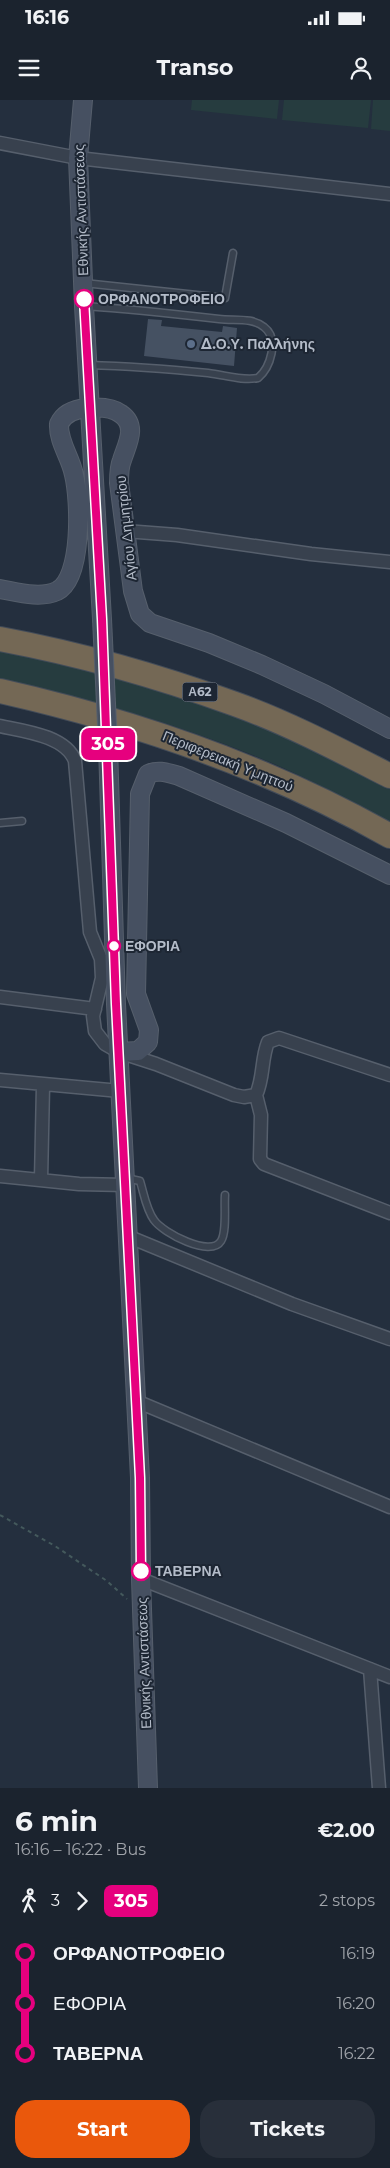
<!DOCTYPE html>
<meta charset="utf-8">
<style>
body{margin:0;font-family:Montserrat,sans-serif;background:#282f3a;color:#f1f3f6;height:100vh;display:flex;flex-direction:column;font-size:19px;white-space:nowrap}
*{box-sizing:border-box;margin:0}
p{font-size:16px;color:#a0a4aa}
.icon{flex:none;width:28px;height:28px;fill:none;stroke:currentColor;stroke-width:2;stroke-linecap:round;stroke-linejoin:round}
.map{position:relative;height:1688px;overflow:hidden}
.drawer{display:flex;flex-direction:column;background:#1b232e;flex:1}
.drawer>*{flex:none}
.badge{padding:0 10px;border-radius:8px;font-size:18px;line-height:32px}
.map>.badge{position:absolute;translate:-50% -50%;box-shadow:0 0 0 2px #fff}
.legs{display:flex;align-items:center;gap:8px;height:55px;padding:0 15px;font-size:16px}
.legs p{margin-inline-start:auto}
.head{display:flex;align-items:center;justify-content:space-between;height:85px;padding:0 15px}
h1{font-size:28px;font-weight:700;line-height:38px}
.button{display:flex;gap:10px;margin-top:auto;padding:10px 15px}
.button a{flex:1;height:58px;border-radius:20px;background:#ea580c;color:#fff;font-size:20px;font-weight:700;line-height:58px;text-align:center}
.button a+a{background:#282f3a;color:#f1f3f6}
ul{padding:0 15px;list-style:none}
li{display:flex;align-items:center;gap:18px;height:50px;font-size:19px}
li i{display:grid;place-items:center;width:8px;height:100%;margin:0 6px;background:currentColor}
li i::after{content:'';width:12px;height:12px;margin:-6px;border:4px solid;border-radius:50%;background:#1b232e}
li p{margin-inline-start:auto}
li:first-child i{background:linear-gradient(#0000 50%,currentColor 0)}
li:last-child i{background:linear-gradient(currentColor 50%,#0000 0)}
.status{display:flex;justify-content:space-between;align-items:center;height:35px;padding:0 25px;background:#1b232e;direction:ltr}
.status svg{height:14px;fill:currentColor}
header{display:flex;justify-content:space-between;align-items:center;height:65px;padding:0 15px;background:#1b232e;font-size:22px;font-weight:700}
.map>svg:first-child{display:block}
.green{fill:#263c3f}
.building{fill:#455162}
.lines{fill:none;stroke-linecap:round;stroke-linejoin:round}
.lane-casing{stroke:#565f6c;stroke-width:9}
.street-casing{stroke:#565f6c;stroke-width:15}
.secondary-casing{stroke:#565f6c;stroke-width:20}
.highway-casing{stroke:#434c59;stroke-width:26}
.path{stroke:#44595c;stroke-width:2;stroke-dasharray:4 4;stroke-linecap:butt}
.lane{stroke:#38414e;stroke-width:6}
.street{stroke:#38414e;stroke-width:12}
.secondary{stroke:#465061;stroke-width:18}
.highway{stroke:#746855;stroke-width:24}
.secondary-bridge-casing{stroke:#565f6c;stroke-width:20;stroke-linecap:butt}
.secondary-bridge{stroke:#465061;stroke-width:18}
.line-1-casing{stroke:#fff;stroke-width:11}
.line-1{stroke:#e6007e;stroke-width:8}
.stop-1-dot{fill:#fff;stroke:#e6007e;stroke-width:2.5}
.service-dot{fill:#5c6f8a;stroke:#1d2633;stroke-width:2}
.labels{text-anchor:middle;stroke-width:4;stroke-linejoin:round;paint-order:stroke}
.shield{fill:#1d2633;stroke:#878f9c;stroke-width:1}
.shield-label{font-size:12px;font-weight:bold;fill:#b4bcc9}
.street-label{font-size:14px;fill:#b4bcc9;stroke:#1d2633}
.stop-label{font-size:14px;font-weight:bold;fill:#b4bcc9;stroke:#1d2633;text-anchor:start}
.poi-label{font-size:14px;font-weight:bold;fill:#b4bcc9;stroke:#1d2633;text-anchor:start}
</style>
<div class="status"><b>16:16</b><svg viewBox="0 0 49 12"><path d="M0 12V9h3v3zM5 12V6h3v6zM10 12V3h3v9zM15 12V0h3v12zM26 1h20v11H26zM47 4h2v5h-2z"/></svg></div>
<header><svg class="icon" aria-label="menu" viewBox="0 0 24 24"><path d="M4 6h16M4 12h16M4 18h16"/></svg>Transo<svg class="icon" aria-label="person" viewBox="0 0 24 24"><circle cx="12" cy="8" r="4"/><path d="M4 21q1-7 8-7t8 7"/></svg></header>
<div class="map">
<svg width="390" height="1688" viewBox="0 0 390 1688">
<rect width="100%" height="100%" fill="#242f3e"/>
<path class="green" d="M192,0h87l-2,19 -86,-9z
M284,0h87l-3,28 -86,-8z
M373,0h17v31l-19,-2z
M0,549c93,20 197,47 284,85 36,16 71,35 106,52v38c-36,-21 -73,-41 -111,-58 -90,-39 -184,-66 -279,-87z"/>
<path class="building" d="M148,219l14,1 -1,6 61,6 1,-6 14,2 -3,38 -90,-10z"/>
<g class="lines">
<g class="lane-casing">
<path id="lane" d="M84,183l141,15 8,-45
M85,206c45,3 90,8 134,13 15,2 33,-2 45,8 16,12 6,41 -6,51 -16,3 -33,-3 -50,-5 -40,-4 -80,-7 -120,-8
M0,723l22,-2
M126,1078l14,3c4,13 6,28 14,39 9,13 57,38 67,21 6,-9 3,-35 4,-46"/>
</g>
<g class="street-casing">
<path id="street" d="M0,43l78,15 312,36
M125,431l52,4 134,19 79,8
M0,626c24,5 66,10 75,35l15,171 11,27 1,19 -9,38 2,15 10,13 14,8 37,12 78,31 10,2 12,-2c8,-17 5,-36 12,-53l11,-4 111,37
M0,897l95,12
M0,980l120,11
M256,995l5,20 -1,44 4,5 126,49
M0,1076l79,8 46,1
M41,1080l2,-94
M127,1136l165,68 98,35
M136,1301l254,106
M141,1479l249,98
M370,1569l9,119"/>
</g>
<g class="secondary-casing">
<path id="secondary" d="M83,0l-5,58 6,148 18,313
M0,489c17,3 40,10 57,2 26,-13 23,-91 17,-116 -3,-17 -16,-33 -15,-51 5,-11 16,-15 28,-16 11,-1 25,-1 34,6 17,12 6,30 1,46 -3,7 -3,15 -3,23l14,108 7,23 10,9 59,20 53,22 62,29 66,35
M108,646l8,258 24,474 1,101 7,209
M119,952l19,-1 10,-9 1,-12 -13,-36 4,-200 8,-20c11,-5 20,-1 31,2l107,47 104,52"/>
</g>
<g class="highway-casing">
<path id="highway" d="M0,539c80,15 158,37 235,65 53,19 104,46 155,72
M0,591c137,31 268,76 390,145"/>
</g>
<path class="path" d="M0,1415l55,31 52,35 20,18"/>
<use href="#lane" class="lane"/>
<use href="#street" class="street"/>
<use href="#secondary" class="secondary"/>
<use href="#highway" class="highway"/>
<g class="secondary-bridge-casing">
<path id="secondary-bridge" d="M102,519l6,127"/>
</g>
<use href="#secondary-bridge" class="secondary-bridge"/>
</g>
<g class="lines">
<g class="line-1-casing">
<path id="line-1" d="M84,199l18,320 14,385 24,474 1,93"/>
</g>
<use href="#line-1" class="line-1"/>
</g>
<g class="stop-1-dot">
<circle cx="84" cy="199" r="9"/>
<circle cx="114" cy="846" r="6"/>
<circle cx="141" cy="1471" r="9"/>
</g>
<circle class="service-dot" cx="191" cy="244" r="5"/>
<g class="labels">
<rect class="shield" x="182.5" y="582.5" width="35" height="19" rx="4"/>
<g class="shield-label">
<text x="200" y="596">Α62</text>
</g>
<g class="street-label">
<text transform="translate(81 110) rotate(-92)" y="5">Εθνικής Αντιστάσεως</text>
<text transform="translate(126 428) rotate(-96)" y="5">Αγίου Δημητρίου</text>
<text transform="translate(228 661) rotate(22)" y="5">Περιφερειακή Υμηττού</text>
<text transform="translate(144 1563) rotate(-92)" y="5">Εθνικής Αντιστάσεως</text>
</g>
<g class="stop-label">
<text x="98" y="204">ΟΡΦΑΝΟΤΡΟΦΕΙΟ</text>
<text x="125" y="851">ΕΦΟΡΙΑ</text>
<text x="155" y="1476">ΤΑΒΕΡΝΑ</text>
</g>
<g class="poi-label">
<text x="201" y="249">Δ.Ο.Υ. Παλλήνης</text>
</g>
</g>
</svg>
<b class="badge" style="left:108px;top:644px;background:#e6007e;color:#fff">305</b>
</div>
<section class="drawer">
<div class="head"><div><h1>6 min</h1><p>16:16 – 16:22 · Bus</p></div><b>€2.00</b></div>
<div class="legs"><svg class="icon" aria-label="walk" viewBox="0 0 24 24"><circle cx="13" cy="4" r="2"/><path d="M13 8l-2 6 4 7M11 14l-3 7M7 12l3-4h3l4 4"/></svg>3<svg class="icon" aria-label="forward" viewBox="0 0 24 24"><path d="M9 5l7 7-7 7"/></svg><b class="badge" style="background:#e6007e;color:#fff">305</b><p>2 stops</p></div>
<ul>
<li><i style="color:#e6007e"></i><b>ΟΡΦΑΝΟΤΡΟΦΕΙΟ</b><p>16:19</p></li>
<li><i style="color:#e6007e"></i><span>ΕΦΟΡΙΑ</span><p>16:20</p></li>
<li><i style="color:#e6007e"></i><b>ΤΑΒΕΡΝΑ</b><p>16:22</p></li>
</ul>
<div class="button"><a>Start</a><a>Tickets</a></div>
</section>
